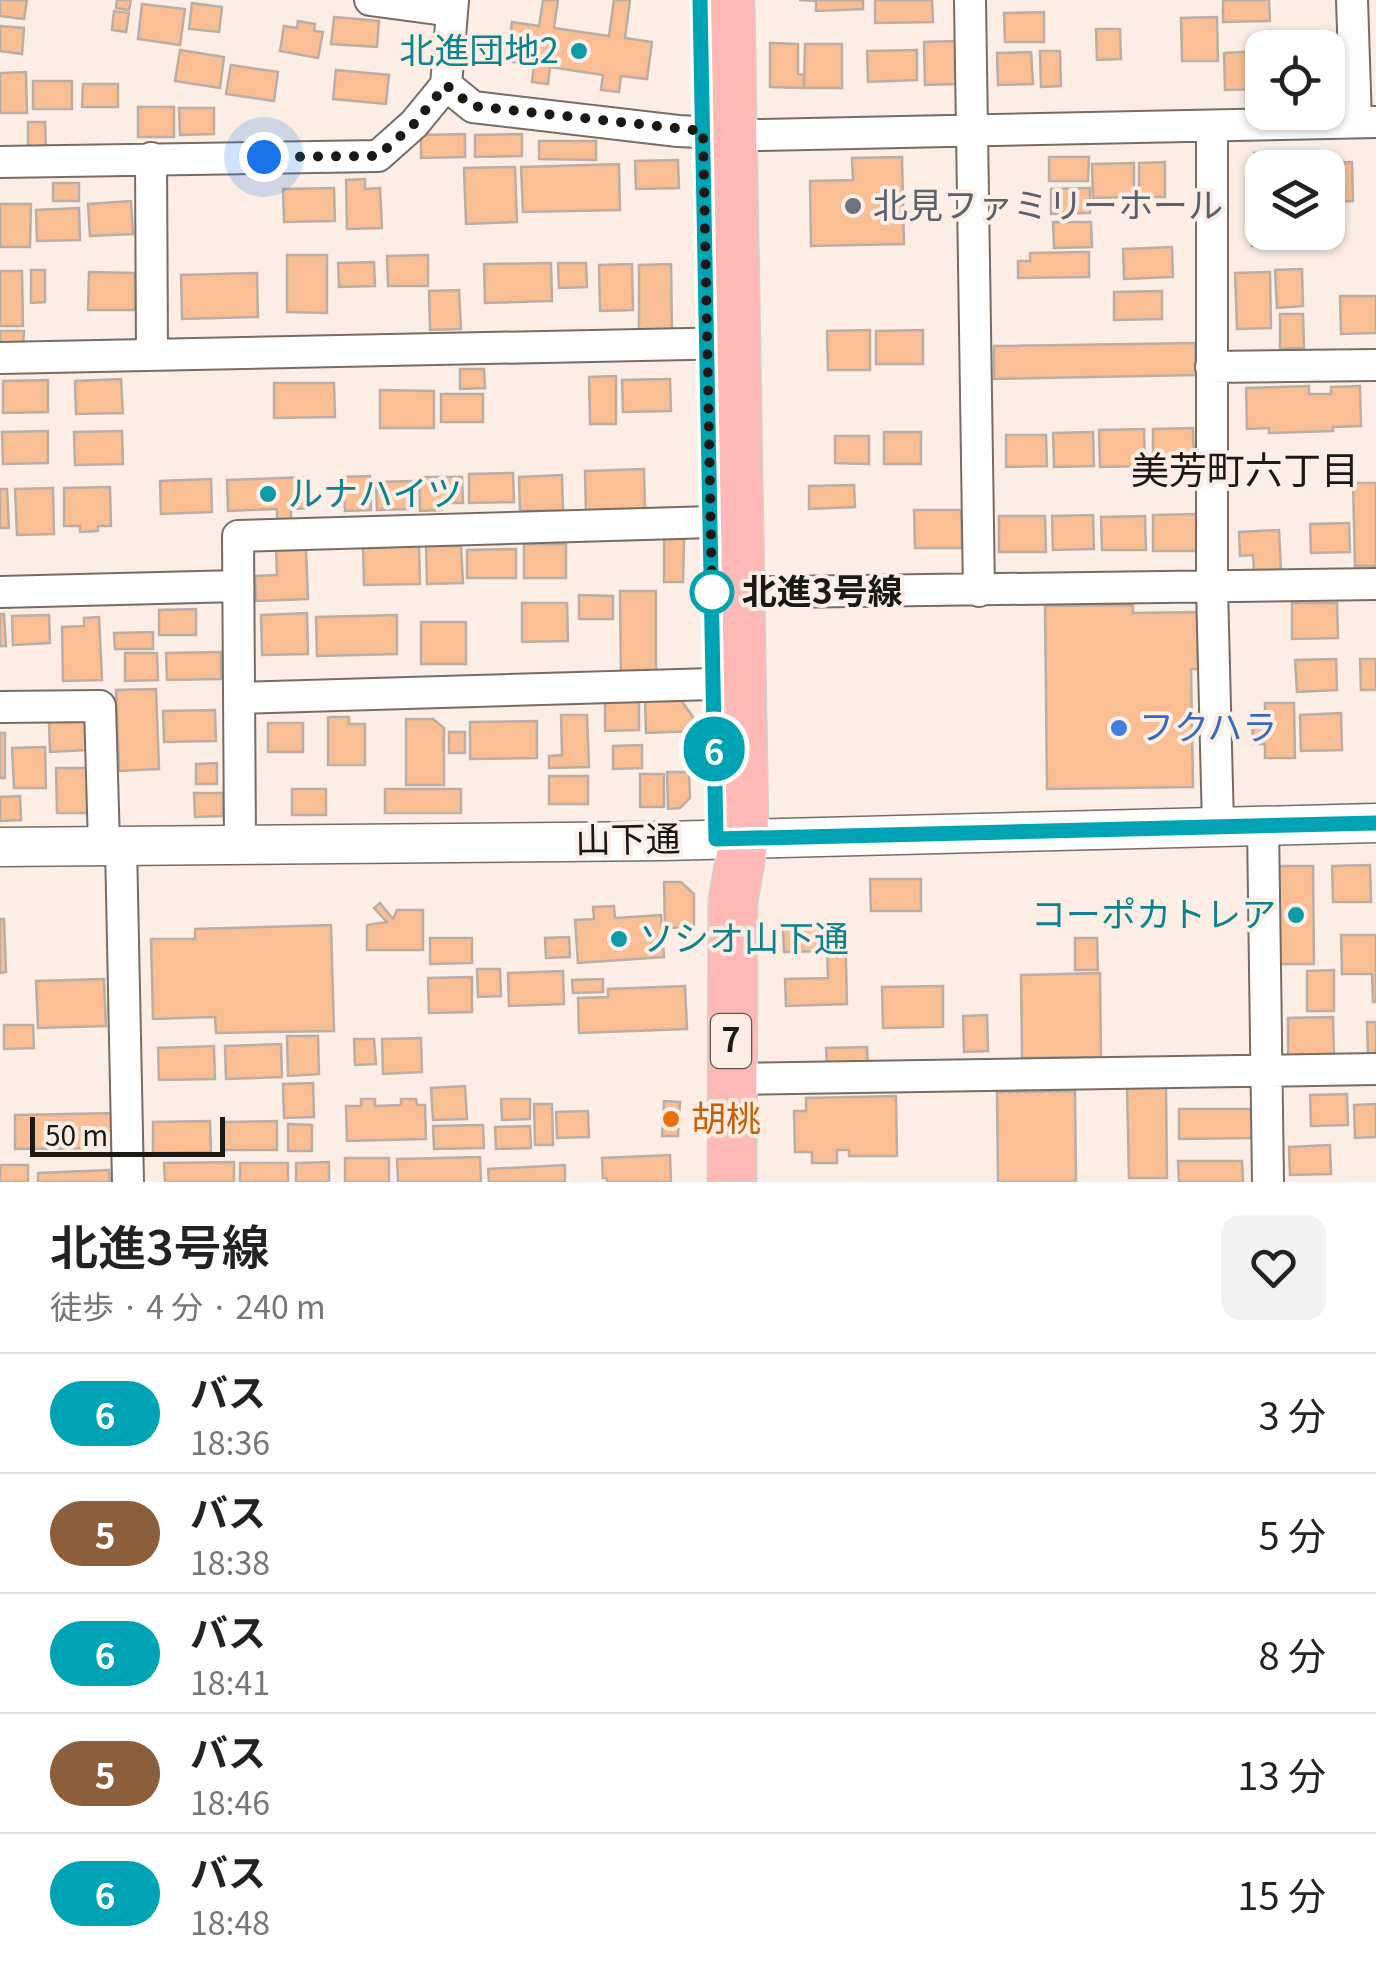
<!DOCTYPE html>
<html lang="ja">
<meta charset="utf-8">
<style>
body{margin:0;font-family:Georgia,"Noto Sans JP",serif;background:#f2f2f2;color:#222;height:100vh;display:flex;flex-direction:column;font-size:38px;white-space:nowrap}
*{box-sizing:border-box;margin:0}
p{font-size:32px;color:#767676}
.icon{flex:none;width:55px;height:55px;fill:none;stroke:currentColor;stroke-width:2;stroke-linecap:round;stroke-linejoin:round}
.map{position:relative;height:1182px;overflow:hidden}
.drawer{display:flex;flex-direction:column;background:#fff;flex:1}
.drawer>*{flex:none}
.badge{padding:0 20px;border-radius:32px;font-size:35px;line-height:65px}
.controls{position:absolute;left:1245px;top:30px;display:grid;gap:20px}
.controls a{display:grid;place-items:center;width:100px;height:100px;border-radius:20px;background:#fff;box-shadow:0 2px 8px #0004;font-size:50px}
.scale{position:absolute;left:30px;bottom:25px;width:195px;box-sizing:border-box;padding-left:10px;border:5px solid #1c1814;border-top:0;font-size:28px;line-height:35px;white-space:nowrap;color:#1c1814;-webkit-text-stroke:8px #fceee4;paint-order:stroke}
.you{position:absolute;width:50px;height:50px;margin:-25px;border:8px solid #fff;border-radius:50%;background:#1a73e8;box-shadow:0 0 0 15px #1a73e833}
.map>.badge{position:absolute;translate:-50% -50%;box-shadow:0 0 0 5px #fff}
.round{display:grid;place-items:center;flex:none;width:105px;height:105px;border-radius:20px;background:#f2f2f2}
.headline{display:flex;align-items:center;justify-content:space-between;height:170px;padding:0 50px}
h1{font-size:48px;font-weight:600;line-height:75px}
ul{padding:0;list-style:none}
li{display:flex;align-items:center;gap:30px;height:120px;padding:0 50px;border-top:2px solid #e0e0e0}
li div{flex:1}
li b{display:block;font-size:38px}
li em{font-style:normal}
li .badge{min-width:110px;font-weight:700;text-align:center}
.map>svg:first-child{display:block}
.building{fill:#f9be93;stroke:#bbaea4;stroke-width:2.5}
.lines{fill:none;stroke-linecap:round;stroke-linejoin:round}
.minor-casing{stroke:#786c63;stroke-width:34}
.tertiary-casing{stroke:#786c63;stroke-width:41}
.primary-casing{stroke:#d2d1d0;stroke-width:51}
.minor{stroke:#fff;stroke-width:30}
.tertiary{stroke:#fff;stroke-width:38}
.primary{stroke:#feb8b6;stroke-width:48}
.line-casing{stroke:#fff;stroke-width:22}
.line{stroke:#00a3b4;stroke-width:15}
.walk{stroke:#1c1814;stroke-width:10;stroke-dasharray:0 18}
.culture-dot{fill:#0f9aa8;stroke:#fceee4;stroke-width:4}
.worship-dot{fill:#6b7280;stroke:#fceee4;stroke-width:4}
.stop-dot{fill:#fff;stroke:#00a3b4;stroke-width:5}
.shop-dot{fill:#3f7fe0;stroke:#fceee4;stroke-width:4}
.food-dot{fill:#e8710a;stroke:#fceee4;stroke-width:4}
.labels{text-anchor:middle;stroke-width:8;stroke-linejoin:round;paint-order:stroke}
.shield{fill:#fceee4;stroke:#5f5852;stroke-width:2.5}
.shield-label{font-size:32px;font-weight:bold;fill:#1c1814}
.culture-label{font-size:35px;fill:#0d838f;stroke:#fceee4;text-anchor:end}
.worship-label{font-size:35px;fill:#5b616d;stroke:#fceee4;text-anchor:start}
.stop-label{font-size:35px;font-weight:bold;fill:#1c1814;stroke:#fceee4;text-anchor:start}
.shop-label{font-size:35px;fill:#366cbe;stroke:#fceee4;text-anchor:start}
.street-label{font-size:35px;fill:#1c1814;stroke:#fceee4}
.food-label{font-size:35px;fill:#c56008;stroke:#fceee4;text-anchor:start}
.neighbourhood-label{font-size:38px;fill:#1c1814;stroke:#fceee4}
</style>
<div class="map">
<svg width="1376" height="1182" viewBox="0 0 1376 1182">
<rect width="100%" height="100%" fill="#fceee4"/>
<path class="building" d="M0,0h27l-3,19 -24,-3z
M117,0h14l-2,10 -13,-2z
M543,0h15l-4,28 55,8 5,-36h16l-5,38 27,4 -5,37 -26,-3 -2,16 -18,-2 2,-15 -53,-8 -2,17 -16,-2 2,-17 -27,-4 5,-39 27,4z
M799,0h64v9l-47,2v-10z
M875,0h57l1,22 -58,1z
M1223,0h46l1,21 -47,1z
M192,3l30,4 -3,25 -30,-3z
M142,4l43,5 -5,36 -42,-6z
M114,11l15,2 -3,19 -14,-2z
M1044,12v30h-39l-1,-29z
M334,17l45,4 -2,26 -46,-3z
M1217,17l1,44h-36l-1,-43z
M298,21l17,3 -1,7 9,1 -5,26 -38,-7 4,-25 13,2z
M0,26l24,2 -2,26 -22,-3z
M1096,29h24l1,30 -24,1z
M956,41l1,43 -32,1 -1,-43z
M770,43l28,1v30l6,1v13l-34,-1z
M805,44h37v44h-38z
M180,50l44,7 -4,31 -45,-7z
M917,50v30l-49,2 -1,-31z
M1040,51h20l1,35 -20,1z
M1262,51v38l-37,1 -1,-37z
M1031,52l2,32 -35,1 -1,-32z
M231,65l47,7 -4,29 -48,-7z
M336,70l53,5 -3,29 -53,-5z
M26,72l1,41h-27v-40z
M33,81h39v28h-39z
M83,84h35v23h-36z
M138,107h36v30h-36z
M179,108h35v26l-34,1z
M28,122h17l1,27h-18z
M465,134v23l-44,1v-23z
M522,134v22l-47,1v-22z
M539,141h57v19l-57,-1z
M1254,153h42v15h-34v16h-8z
M902,157l2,87 -93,2 -1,-65 43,-1 -1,-22z
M1049,157h40l-1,24h-39z
M678,160l1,28 -43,1 -1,-28z
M1165,162v35h-26v-34z
M1352,162l1,39 -25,1v-34h-18v-5z
M1134,163v34l-41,1 -1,-34z
M619,164l1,46 -97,2 -2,-45z
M515,167l2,55 -51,2 -2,-56z
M365,179v10l15,-1 2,40 -35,1 -1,-49z
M53,183h26v18h-26z
M334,188l1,33 -51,1 -1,-33z
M1090,188v25l-39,1v-25z
M131,201l2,33 -43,2 -2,-32z
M0,204h31l-1,43h-30z
M79,208l1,32 -43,1 -1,-31z
M1251,215h11v17h38v13l-48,1z
M1053,222h38l1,25 -38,1z
M1172,247l1,30 -49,2 -1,-30z
M1089,252v25l-71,1v-17h12v-8z
M287,255h40v58l-40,-1z
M428,255v31h-40l-1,-30z
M374,262l1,24 -36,1 -1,-24z
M551,263l1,38 -67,2 -1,-39z
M558,263h28l1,24 -28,1z
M632,264l1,46 -33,1 -1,-46z
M671,264l1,67h-33v-66z
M1302,269l1,37 -26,2 -2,-38z
M31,270h14v32l-14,1z
M0,271h22l1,55h-23z
M89,272l46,1v37h-47z
M1270,272l1,56 -34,1 -2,-56z
M257,273l1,44 -76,2 -1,-44z
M459,290l2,39 -31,1 -1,-39z
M1162,291v28l-48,1v-28z
M1340,296h36v37l-35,1z
M1280,314h23l1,34 -24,1z
M870,330v40h-42l-1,-39z
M923,330v34h-47v-33z
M0,331h24l-1,17h-23z
M1195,343l1,32 -202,4v-33z
M460,369h24l1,19 -25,1z
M616,376v48h-26l-1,-47z
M121,379l2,34 -47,1 -1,-33z
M670,379l1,32 -48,1 -1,-32z
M48,380v32l-45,1v-32z
M274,383h60l1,34 -61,1z
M1309,386v8h22v-7l29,-1 1,40 -28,1v4l-64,2v-5l-22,1 -1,-41z
M380,390l54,1v37h-54z
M441,394h42v28h-42z
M1193,428l1,29h-41v-28z
M1144,429l1,37 -45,1 -1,-37z
M48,431v32l-45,1 -1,-32z
M122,431l1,33 -48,1 -1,-33z
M884,432h37v32h-37z
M1093,432l1,34 -40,1 -1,-34z
M1006,435h40l1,31 -41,1z
M835,436h34v28l-34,-1z
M644,469l1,42 -59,2 -1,-42z
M513,473l1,29 -45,1v-29z
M562,475l1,35 -43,1 -1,-34z
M370,476l1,34 -26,1 -2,-34z
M308,477l1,31 -18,1v11l-14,1v-12l-49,2 -1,-31z
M419,477h43l1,26h-21v7l-22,1z
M211,479l1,33 -51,2 -1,-33z
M412,481l1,28 -36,1 -1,-28z
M1353,483h23v83h-21z
M854,485l1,22 -46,2v-23z
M110,487l1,39h-13v5l-18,1v-6h-16v-38z
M53,488l1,46 -37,1 -2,-46z
M0,489h7l2,39h-9z
M914,510h47l1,38h-47z
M1196,514l1,37h-44v-36z
M1093,515l1,34 -41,1 -1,-34z
M999,516h46l1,36h-47z
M1145,516l1,34h-44l-1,-33z
M1349,523l1,29 -39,1 -1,-29z
M1279,530l2,41 -27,1 -1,-17 -13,1 -1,-24z
M664,538l20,1 -1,43h-19z
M524,544h42v34h-42z
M419,545l1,39 -56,1 -1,-38z
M426,546h35l2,37 -36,1z
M306,549l2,50 -52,2 -1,-25 22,-1 -1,-25z
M516,549v29h-49v-28z
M620,591h36v87l-35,1z
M579,595l34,1v23h-34z
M522,603h45l1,38 -46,1z
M1292,603h45l1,35 -46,1z
M1133,605v8l64,-1 1,57h-7l2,118 -146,2 -2,-183z
M196,609v26h-37v-25z
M307,613l1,41 -46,1 -1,-40z
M0,614h4l2,32h-6z
M49,615l1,28 -37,2 -1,-29z
M397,615v39l-80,2 -1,-39z
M99,617l3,63 -39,1 -1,-54 22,-1v-8z
M421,622h45v42h-45z
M153,632v17h-38l-1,-16z
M221,652v27l-54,1 -1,-27z
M125,653h32l1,27 -33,1z
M1336,659l1,31 -40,2 -2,-32z
M1360,659h16v31h-15z
M156,689l3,80 -40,2 -3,-81z
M681,700l12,17 1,14 -48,2 -1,-32z
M605,702h34v28l-34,1z
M1265,703h29l1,55h-30v-14h-12l-1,-24h13z
M215,710l1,31 -52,1 -1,-31z
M1341,713l1,37 -41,1 -1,-36z
M561,715h26l2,52 -40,1v-12l13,-1z
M328,717h21v7h16v41h-37z
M406,719h27l11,9v57h-38z
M86,721l1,29 -37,2 -1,-30z
M537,721v37l-67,1v-37z
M268,723h35v29h-35z
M449,732h16v21h-16z
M0,733h5v45h-5z
M642,745v23l-29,1v-23z
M45,747l1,41h-32l-2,-40z
M217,763v21h-21v-20z
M56,768h35l1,45h-35z
M667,772h22l1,26 -10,10 -12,1z
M640,774h24v33h-24z
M549,776h39v28h-39z
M292,789h34v26h-34z
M385,789h76v24h-76z
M194,793h29v23l-28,1z
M20,796l1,24 -21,1v-24z
M1370,865l1,37h-38l-1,-36z
M1278,866h35l1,98h-34z
M870,879h51v32h-50z
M664,882h17l13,12v33l-29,1z
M380,903l13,16 4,-9h26v40h-56v-25l20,-3 -13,-14z
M614,906l1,12 46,-3 3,42 -86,6 -3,-43 19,-1 -1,-12z
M0,919h4l2,53 -6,1z
M845,923l2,81 -61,2 -1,-27 43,-1 -1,-27 -43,1 -1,-28z
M331,925l3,106 -118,2 -1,-16 -62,2 -2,-80h44v-10z
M1341,935h35v67h-3l-1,-28h-30z
M569,937l1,20 -24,1 -1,-20z
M430,938h42v25l-42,1z
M1075,938h22l1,32h-23z
M477,969h23l1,27 -23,1z
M1334,970v41h-27v-40z
M563,971l1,33 -55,2 -1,-33z
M1100,973l1,84 -79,1 -1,-83z
M472,977v35l-43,1 -1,-35z
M104,979l2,47 -68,2 -2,-47z
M603,979v13l-30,1 -1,-13z
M685,986l2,43 -108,4 -1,-35 30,-1v-8z
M943,986v41l-60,1 -1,-41z
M987,1015l1,36 -24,1 -1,-36z
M1333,1017l1,39h-46v-38z
M1367,1022h9v33h-8z
M4,1025h29l1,23 -30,1z
M287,1036h31l1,38 -31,2z
M421,1038l1,34 -39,2 -1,-35z
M354,1039h20l2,25 -21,1z
M281,1044l1,33 -56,2 -1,-33z
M214,1046l1,33 -56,1 -1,-32z
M867,1047l1,18 -41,1 -1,-18z
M313,1083l1,34 -30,1 -1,-34z
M465,1086l2,33 -34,1 -2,-32z
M1127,1087h39l1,91h-38z
M1075,1091l1,91h-78l-1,-90z
M1347,1094l1,31 -37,1 -1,-31z
M896,1096l1,60h-48v-6h-12v13h-25v-11h-17l-1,-41h12v-13z
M361,1099h14v7l26,-1v-6h15l1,6h8l1,34 -79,2 -1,-35h15z
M501,1099h29v20l-28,1z
M664,1101l16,1 -2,34h-16z
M534,1104h18l1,41h-18z
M1376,1104v33l-21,1 -1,-33z
M1179,1109h72l1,29 -73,1z
M588,1111l1,26 -32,1 -1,-26z
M115,1113l1,35 -101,1v-34z
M210,1121l1,31 -58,1v-31z
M277,1121v29h-54v-28z
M288,1124l24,1v26h-24z
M483,1125l1,23 -50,1 -1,-23z
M530,1126l1,22 -35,1 -1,-22z
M1330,1145l1,29 -41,1 -1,-28z
M670,1155l1,27h-64v-4h-4l-1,-20z
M480,1157l1,25h-83l-1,-23z
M345,1158h44v24h-44z
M1178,1161h64l1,21h-64z
M234,1162v20h-69l-1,-19z
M329,1162v20h-33v-19z
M240,1163h48v19h-48z
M0,1165h28v17h-28z
M565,1165v17h-76l-1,-13z
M109,1170l1,12h-72v-9z"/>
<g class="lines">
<g class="minor-casing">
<path id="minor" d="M370,0l82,11
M453,0l-7,85 27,22 205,24 82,4 616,-13
M970,0l9,591
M1352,0l4,122
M1212,127v461l6,238
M151,158l1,195
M0,162l378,-6 36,-32 32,-39
M0,358l737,-15
M1211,367l165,-2
M0,592l238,-6
M712,593l664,-9
M241,698l472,-14
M0,707l100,-1 4,139
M1263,825l5,357
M240,843l-2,-307 474,-14
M121,845l7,337
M730,1079l646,-10"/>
</g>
<g class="tertiary-casing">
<path id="tertiary" d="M0,847l662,-6 714,-18"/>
</g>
<g class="primary-casing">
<path id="primary" d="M730,0l14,838 -11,63 -1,281"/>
</g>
<use href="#minor" class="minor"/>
<use href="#tertiary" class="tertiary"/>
<use href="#primary" class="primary"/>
</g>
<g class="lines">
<g class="line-casing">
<path id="line" d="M700,0l16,839 660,-16"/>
</g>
<use href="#line" class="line"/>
<path class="walk" d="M264,157l114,-1 36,-32 32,-39 26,21 231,25 9,461"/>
</g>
<g class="culture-dot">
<circle cx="579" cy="51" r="10"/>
<circle cx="268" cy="494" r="10"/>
<circle cx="1296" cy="915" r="10"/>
<circle cx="619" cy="939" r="10"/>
</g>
<circle class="worship-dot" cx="853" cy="206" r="10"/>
<circle class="stop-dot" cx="712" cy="592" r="20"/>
<circle class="shop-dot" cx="1119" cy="728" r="10"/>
<circle class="food-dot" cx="671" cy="1119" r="10"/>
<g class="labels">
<rect class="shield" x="711" y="1014" width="40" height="54" rx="8"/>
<g class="shield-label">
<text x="731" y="1052">7</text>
</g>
<g class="culture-label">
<text x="559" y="63">北進団地2</text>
<text x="288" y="506" text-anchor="start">ルナハイツ</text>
<text x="1276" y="927">コーポカトレア</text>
<text x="639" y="951" text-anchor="start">ソシオ山下通</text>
</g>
<g class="worship-label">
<text x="873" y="218">北見ファミリーホール</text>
</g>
<g class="stop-label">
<text x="742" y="604">北進3号線</text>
</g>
<g class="shop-label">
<text x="1139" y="740">フクハラ</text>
</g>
<g class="street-label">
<text transform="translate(628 840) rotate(-1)" y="12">山下通</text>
</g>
<g class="food-label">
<text x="691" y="1131">胡桃</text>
</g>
<g class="neighbourhood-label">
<text x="1245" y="484">美芳町六丁目</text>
</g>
</g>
</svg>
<div class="controls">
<a><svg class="icon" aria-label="locate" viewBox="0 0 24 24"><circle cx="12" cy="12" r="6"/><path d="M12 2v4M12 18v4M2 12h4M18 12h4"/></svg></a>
<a><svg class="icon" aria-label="layers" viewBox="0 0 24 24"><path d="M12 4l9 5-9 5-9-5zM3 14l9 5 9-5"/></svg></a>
</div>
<div class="scale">50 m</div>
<div class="you" style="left:264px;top:157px"></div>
<b class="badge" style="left:714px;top:749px;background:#00a3b4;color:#fff">6</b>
</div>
<section class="drawer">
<div class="headline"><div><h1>北進3号線</h1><p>徒歩 · 4 分 · 240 m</p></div><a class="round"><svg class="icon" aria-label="heart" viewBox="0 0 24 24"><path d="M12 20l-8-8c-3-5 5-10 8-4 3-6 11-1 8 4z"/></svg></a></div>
<ul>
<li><span class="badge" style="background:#00a3b4;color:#fff">6</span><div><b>バス</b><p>18:36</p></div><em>3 分</em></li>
<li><span class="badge" style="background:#8b5e3c;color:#fff">5</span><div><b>バス</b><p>18:38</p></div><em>5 分</em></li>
<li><span class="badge" style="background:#00a3b4;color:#fff">6</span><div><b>バス</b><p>18:41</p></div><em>8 分</em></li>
<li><span class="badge" style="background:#8b5e3c;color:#fff">5</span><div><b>バス</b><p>18:46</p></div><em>13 分</em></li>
<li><span class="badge" style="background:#00a3b4;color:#fff">6</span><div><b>バス</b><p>18:48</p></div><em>15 分</em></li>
</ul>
</section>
